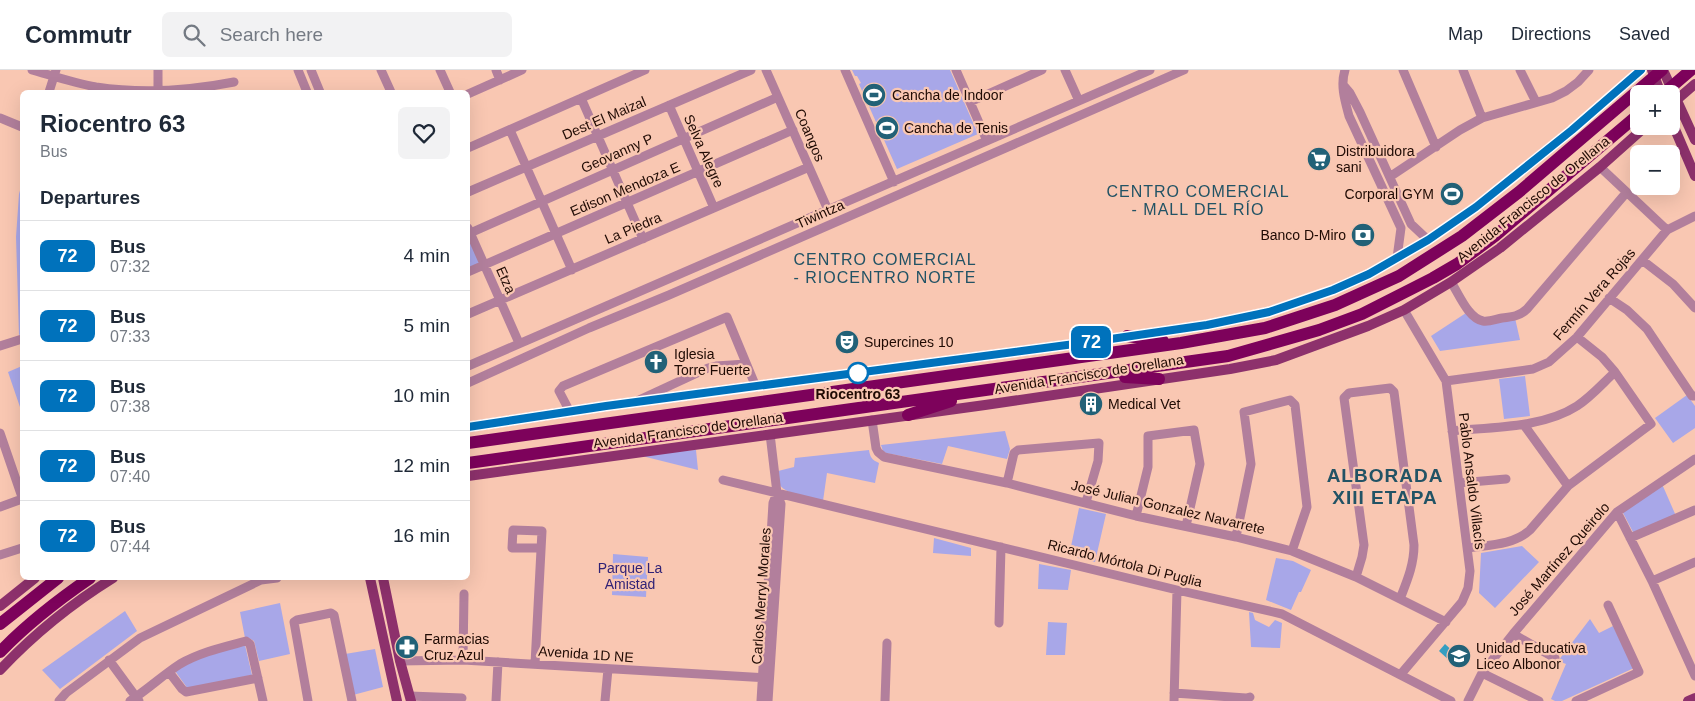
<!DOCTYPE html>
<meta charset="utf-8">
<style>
body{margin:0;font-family:Helvetica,sans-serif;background:#f2f2f3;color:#1f2937;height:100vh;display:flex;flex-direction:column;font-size:19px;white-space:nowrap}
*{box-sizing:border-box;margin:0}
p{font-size:16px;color:#747a83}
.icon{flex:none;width:28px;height:28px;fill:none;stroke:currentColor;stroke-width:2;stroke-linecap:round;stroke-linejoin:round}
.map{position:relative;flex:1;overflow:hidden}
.details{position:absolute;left:20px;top:20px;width:450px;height:490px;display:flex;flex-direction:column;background:#fff;border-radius:8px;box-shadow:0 5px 20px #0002}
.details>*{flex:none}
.badge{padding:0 10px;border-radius:8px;font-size:18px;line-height:32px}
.tools{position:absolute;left:1630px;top:15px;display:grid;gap:10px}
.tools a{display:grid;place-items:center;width:50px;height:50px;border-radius:8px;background:#fff;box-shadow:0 5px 20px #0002;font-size:25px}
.map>.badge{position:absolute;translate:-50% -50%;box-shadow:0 0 0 2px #fff}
h2{padding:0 20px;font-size:19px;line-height:45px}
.round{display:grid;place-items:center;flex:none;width:52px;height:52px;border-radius:8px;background:#f2f2f3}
.overview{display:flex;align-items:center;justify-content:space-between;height:85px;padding:0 20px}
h1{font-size:24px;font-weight:800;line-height:38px}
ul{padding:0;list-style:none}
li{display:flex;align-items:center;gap:15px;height:70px;padding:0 20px;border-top:1px solid #e0e1e3}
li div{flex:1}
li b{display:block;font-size:19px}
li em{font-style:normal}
li .badge{min-width:55px;font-weight:700;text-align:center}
header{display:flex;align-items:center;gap:30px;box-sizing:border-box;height:70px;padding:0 25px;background:#fff;border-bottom:1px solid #e0e1e3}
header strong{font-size:24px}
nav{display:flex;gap:28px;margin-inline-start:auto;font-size:18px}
.search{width:350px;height:45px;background:#f2f2f3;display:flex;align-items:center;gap:12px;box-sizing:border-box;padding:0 18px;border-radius:8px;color:#747a83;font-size:19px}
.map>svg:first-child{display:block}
.green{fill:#a8a7e8}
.water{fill:#359ec1}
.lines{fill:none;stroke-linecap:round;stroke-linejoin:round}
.minor{stroke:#b27f9c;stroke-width:9}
.major{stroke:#8d316c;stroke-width:10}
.highway{stroke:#7d025b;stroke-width:12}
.line-casing{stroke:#fff;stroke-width:11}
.line{stroke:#0072bc;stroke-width:8}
.stop-dot{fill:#fff;stroke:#0072bc;stroke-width:2.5}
.labels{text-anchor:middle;stroke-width:4.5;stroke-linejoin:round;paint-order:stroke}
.poi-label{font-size:14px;fill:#1f0a03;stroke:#f9c7b2;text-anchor:start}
.street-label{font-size:14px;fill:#1f0a03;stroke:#f9c7b2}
.stop-label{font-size:14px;font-weight:bold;fill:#1f0a03;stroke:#f9c7b2}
.park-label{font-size:14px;fill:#312276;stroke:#f9c7b2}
.quarter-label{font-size:16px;letter-spacing:1px;fill:#225365;stroke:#f9c7b2}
.district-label{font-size:19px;font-weight:bold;letter-spacing:1px;fill:#225365;stroke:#f9c7b2}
</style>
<header>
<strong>Commutr</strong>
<div class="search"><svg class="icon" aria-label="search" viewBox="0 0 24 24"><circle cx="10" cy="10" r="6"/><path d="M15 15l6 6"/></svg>Search here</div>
<nav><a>Map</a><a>Directions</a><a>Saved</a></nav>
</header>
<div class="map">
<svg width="1695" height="631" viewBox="0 0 1695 631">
<rect width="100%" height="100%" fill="#f9c7b2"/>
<path class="green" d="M852,0h98l28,64 -81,35 -38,-85 2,-1 -4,-7h-2z
M22,113v151l-3,1 -3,-98 3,-43z
M468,166l13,30 -13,5z
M1466,243l4,5h45l5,22 -80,11 -9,-15z
M22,296v43l-1,1 -13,-38z
M1525,306l5,40 -26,3 -5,-40z
M1687,325l8,11v22l-22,15 -18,-25z
M1005,361l5,18 -3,10 -59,-13 -6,18 -56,-11 -3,-2 -2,-6z
M696,380l2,20 -64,-16z
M869,380c1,7 3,10 10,13l-4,20 -48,-10 -4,28c-11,-3 -41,-7 -44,-18 -1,-4 -1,-9 -1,-12l16,-4 1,-9z
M1662,414l14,32 -42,18 -12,-23z
M1079,438l27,6 -11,48 -26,-6z
M934,468l37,10v8l-38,-3z
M1522,476l17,16 -44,46 -16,-15 2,-40z
M613,484l35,3 -2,40 -34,-2z
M1276,488l17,3 18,9 -10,22h-2l-8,18 -25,-10z
M1039,494l32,6 -3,20 -30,-1z
M280,533l10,51 -31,7 -5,-20 -5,-3h-4l-5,-26z
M125,541l12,20 -77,58 -18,-19z
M1249,542l4,1 2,7 14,7 6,-7 7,3 -2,25 -29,-1z
M1590,549l9,14 14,-7 21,42 -72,33h-7l-4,-2 15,-35 -8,-3z
M1048,552l19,1 -2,32h-19z
M245,575l7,30 -64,14 -13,-18 29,-16z
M375,579l8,38 -30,8 -8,-41z"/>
<path class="water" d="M1445,574l12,11 -6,7 -12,-11z"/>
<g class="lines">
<path class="minor" d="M32,0c21,6 42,13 64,17 47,7 92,4 138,-5
M298,0l9,22
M311,0l9,22
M381,0l10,22
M440,0l10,22
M496,0l4,10
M766,0l62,140
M845,0l49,112
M956,0l31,71
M1065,0l14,31
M1345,0c-5,15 0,31 4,46l52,112 -4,30
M1403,0l33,77
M1463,0l19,48
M1520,0l16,32
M1344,16l6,7 10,19 51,112 17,16
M49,22l7,-22
M158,22v-22
M468,24l54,-24
M581,28l62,141
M970,32l72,-32
M669,35l45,103
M0,48l22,9
M510,60l62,140
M468,78l177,-78
M1600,97l67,63
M1391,106l69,-46 22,-12 70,-20 14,-7 12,-9 11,-12
M468,122l283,-122
M468,158l51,115
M468,164l310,-137
M1642,190l31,24 22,24
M468,202l325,-142
M1451,212c8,12 17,36 32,39 6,1 13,-2 19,-3 10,-1 18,-2 25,-9l99,-116
M1609,228l18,12 20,19 45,67h3
M468,244l341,-147
M0,276l22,-7
M468,296l682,-296
M1446,311l87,-12 16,-7 28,-25 90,-107 28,-14
M468,313l121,-55 80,-33 515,-225
M639,330l69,-32 8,-2 30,-2
M570,342l-11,-21 4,-5 164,-69 29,70
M872,350l4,28 2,4 6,5 123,26 129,33 100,21 56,14 64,26 90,45
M1524,355l44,61
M1452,361c40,-4 91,-3 125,-25 14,-9 26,-23 38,-34
M0,363l22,64
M723,410l454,110 105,24 169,87
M1007,413l7,-30 4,-3 81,-7 -1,18 -12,41
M1459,413l47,-4
M0,437l22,-8
M1617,442l35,69 43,95
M1136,446l12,-49v-31l46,-6 6,34 -14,62
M1236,467l15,-73 -7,-52 46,-12 5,5 12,102 -15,44
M1630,468l65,-28
M1468,478c20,-3 46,-3 62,-18l38,-44 83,-62 -36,-52 -13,-15 -25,-20
M0,485l22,-7
M1356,507l6,-20 2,-12 -20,-147 5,-5 41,-5 4,4 20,153c0,20 -7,36 -14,54
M1652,511l43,-19
M999,553l2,-76
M1513,564l42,24
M109,590l30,41
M463,590l1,-66
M400,591l63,-1 306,18
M535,594l7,-133 -29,-1 -1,18h28
M169,602l13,17 4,3 72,-14
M1482,603l57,28
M1401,604l61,-72 6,-14 2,-17 -24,-190 -42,-71
M1174,623l72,5 4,-1
M410,626l52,2
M59,631l7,-8 74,-55 121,-58 16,-2
M130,631c18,-12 33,-26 50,-37 21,-12 44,-17 66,-23l4,3 13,57
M308,631l-14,-79 3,-2 34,-7 3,2 18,86
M496,631l2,-39
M605,631l3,-32
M761,631l12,-198 4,-10
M768,631l13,-197 -4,-11 -7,-59
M885,631l2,-58
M1174,631l3,-111
M1468,631l14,-28 31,-39 104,-122 78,-53
M1576,631l63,-29 -31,-67"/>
<path class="major" d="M1652,0l9,24
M1663,0l32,70
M1673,33l22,-19
M1671,50l24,56
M468,357l138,-21 491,-65 110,-16 62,-13 64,-22 36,-16 59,-34 48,-33 96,-77 69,-60
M468,406l517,-71 245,-36 46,-9 92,-34 36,-16 47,-28 49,-34 100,-81 46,-41
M370,508l27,123
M383,508l17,83 11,40
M0,536l35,-28
M0,600c34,-36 71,-66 113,-92
M1688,631l7,-3"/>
<path class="highway" d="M1663,24l28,-24
M1127,266l36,5
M1125,307l34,2
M908,345l43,-14
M468,373l713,-100 84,-15 70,-23 64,-29 63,-40 57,-44 143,-122
M468,393l760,-107 91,-26 43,-16 71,-36 24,-14 38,-28 144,-122
M0,554l58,-46
M0,582c27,-28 58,-52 90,-74"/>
</g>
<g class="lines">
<g class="line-casing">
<path id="line" d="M468,357l138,-21 491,-65 110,-16 62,-13 64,-22 36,-16 59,-34 48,-33 96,-77 69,-60"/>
</g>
<use href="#line" class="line"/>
</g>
<defs>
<g id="stadium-disc" transform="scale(1.25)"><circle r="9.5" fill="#226177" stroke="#f9c7b2"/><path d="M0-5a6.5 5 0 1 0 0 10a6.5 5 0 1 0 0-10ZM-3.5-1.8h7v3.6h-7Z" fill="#fff"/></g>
<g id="supermarket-disc" transform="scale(1.25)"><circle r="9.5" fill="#226177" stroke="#f9c7b2"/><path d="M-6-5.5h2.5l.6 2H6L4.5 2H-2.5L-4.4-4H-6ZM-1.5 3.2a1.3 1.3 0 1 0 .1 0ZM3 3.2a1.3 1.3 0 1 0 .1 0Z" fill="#fff"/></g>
<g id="bank-disc" transform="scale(1.25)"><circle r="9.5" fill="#226177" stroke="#f9c7b2"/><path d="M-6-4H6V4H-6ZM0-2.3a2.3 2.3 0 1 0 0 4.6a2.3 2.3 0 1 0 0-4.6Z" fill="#fff"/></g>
<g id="theatre-disc" transform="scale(1.25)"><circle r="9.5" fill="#226177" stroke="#f9c7b2"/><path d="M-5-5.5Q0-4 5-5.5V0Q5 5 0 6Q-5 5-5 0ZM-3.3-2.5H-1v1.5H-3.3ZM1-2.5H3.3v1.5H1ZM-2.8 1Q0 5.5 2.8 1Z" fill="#fff"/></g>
<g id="church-disc" transform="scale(1.25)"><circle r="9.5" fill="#226177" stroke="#f9c7b2"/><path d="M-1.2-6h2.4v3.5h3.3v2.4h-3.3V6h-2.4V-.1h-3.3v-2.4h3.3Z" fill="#fff"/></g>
<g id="building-disc" transform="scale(1.25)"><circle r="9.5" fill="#226177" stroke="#f9c7b2"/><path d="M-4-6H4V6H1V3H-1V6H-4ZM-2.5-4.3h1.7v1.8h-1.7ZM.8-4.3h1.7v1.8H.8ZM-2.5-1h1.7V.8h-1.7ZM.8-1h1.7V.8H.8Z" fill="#fff"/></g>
<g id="pharmacy-disc" transform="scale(1.25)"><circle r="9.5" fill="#226177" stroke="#f9c7b2"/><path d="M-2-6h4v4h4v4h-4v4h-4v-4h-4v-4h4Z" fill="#fff"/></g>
<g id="school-disc" transform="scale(1.25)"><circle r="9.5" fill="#226177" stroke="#f9c7b2"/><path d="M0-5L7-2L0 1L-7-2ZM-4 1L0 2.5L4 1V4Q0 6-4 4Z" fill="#fff"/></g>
</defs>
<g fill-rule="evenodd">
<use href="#stadium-disc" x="874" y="25"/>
<use href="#stadium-disc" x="887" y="58"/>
<use href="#supermarket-disc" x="1319" y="89"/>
<use href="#stadium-disc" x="1452" y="124"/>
<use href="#bank-disc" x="1363" y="165"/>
<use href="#theatre-disc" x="847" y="272"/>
<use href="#church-disc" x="656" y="292"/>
<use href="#building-disc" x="1091" y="334"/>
<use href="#pharmacy-disc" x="407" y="577"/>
<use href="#school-disc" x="1459" y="586"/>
</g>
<circle class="stop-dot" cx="858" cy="303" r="10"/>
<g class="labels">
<g class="poi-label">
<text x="892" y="30">Cancha de Indoor</text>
<text x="904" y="63">Cancha de Tenis</text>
<text x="1336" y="86">Distribuidora<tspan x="1336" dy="16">sani</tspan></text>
<text x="1434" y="129" text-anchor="end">Corporal GYM</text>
<text x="1346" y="170" text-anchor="end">Banco D-Miro</text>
<text x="864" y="277">Supercines 10</text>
<text x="674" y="289">Iglesia<tspan x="674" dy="16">Torre Fuerte</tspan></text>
<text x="1108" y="339">Medical Vet</text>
<text x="424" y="574">Farmacias<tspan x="424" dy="16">Cruz Azul</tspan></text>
<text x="1476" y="583">Unidad Educativa<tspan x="1476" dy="16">Liceo Albonor</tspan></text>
</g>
<g class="street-label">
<text transform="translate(604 48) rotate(-23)" y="5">Dest El Maizal</text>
<text transform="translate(810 65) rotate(67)" y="5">Coangos</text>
<text transform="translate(704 81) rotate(66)" y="5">Selva Alegre</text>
<text transform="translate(617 83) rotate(-24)" y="5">Geovanny P</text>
<text transform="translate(625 119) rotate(-23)" y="5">Edison Mendoza E</text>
<text transform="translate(1533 129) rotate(-39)" y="5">Avenida Francisco de Orellana</text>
<text transform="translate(820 144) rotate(-24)" y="5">Tiwintza</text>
<text transform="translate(633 158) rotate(-23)" y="5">La Piedra</text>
<text transform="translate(506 210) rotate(66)" y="5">Etza</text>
<text transform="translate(1594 224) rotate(-49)" y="5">Fermín Vera Rojas</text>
<text transform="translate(1089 304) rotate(-9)" y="5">Avenida Francisco de Orellana</text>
<text transform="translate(688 360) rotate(-8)" y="5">Avenida Francisco de Orellana</text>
<text transform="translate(1472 411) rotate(83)" y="5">Pablo Ansaldo Villacís</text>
<text transform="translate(1168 437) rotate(13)" y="5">José Julian Gonzalez Navarrete</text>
<text transform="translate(1559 489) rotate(-49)" y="5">José Martínez Queirolo</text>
<text transform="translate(1125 493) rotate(14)" y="5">Ricardo Mórtola Di Puglia</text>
<text transform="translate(761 526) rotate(-86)" y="5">Carlos Merryl Morales</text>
<text transform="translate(586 584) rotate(4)" y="5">Avenida 1D NE</text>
</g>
<g class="stop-label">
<text x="858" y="329">Riocentro 63</text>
</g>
<g class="park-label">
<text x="630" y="503">Parque La<tspan x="630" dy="16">Amistad</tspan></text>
</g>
<g class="quarter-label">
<text x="1198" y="127">CENTRO COMERCIAL<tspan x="1198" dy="18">- MALL DEL RÍO</tspan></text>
<text x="885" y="195">CENTRO COMERCIAL<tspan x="885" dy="18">- RIOCENTRO NORTE</tspan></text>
</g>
<g class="district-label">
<text x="1385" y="412">ALBORADA<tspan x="1385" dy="22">XIII ETAPA</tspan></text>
</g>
</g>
</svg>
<div class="tools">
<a>+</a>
<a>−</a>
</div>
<b class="badge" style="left:1091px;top:272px;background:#0072bc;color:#fff">72</b>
<section class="details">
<div class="overview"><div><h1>Riocentro 63</h1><p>Bus</p></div><a class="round"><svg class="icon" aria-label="heart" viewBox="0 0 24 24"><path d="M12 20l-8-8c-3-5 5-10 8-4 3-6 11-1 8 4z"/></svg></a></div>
<h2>Departures</h2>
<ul>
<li><span class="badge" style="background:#0072bc;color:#fff">72</span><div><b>Bus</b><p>07:32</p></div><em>4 min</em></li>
<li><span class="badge" style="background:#0072bc;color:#fff">72</span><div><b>Bus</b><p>07:33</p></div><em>5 min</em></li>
<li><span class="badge" style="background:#0072bc;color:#fff">72</span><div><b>Bus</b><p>07:38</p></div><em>10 min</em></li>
<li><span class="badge" style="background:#0072bc;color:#fff">72</span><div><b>Bus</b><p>07:40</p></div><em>12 min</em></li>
<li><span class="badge" style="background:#0072bc;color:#fff">72</span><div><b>Bus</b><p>07:44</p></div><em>16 min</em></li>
</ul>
</section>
</div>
